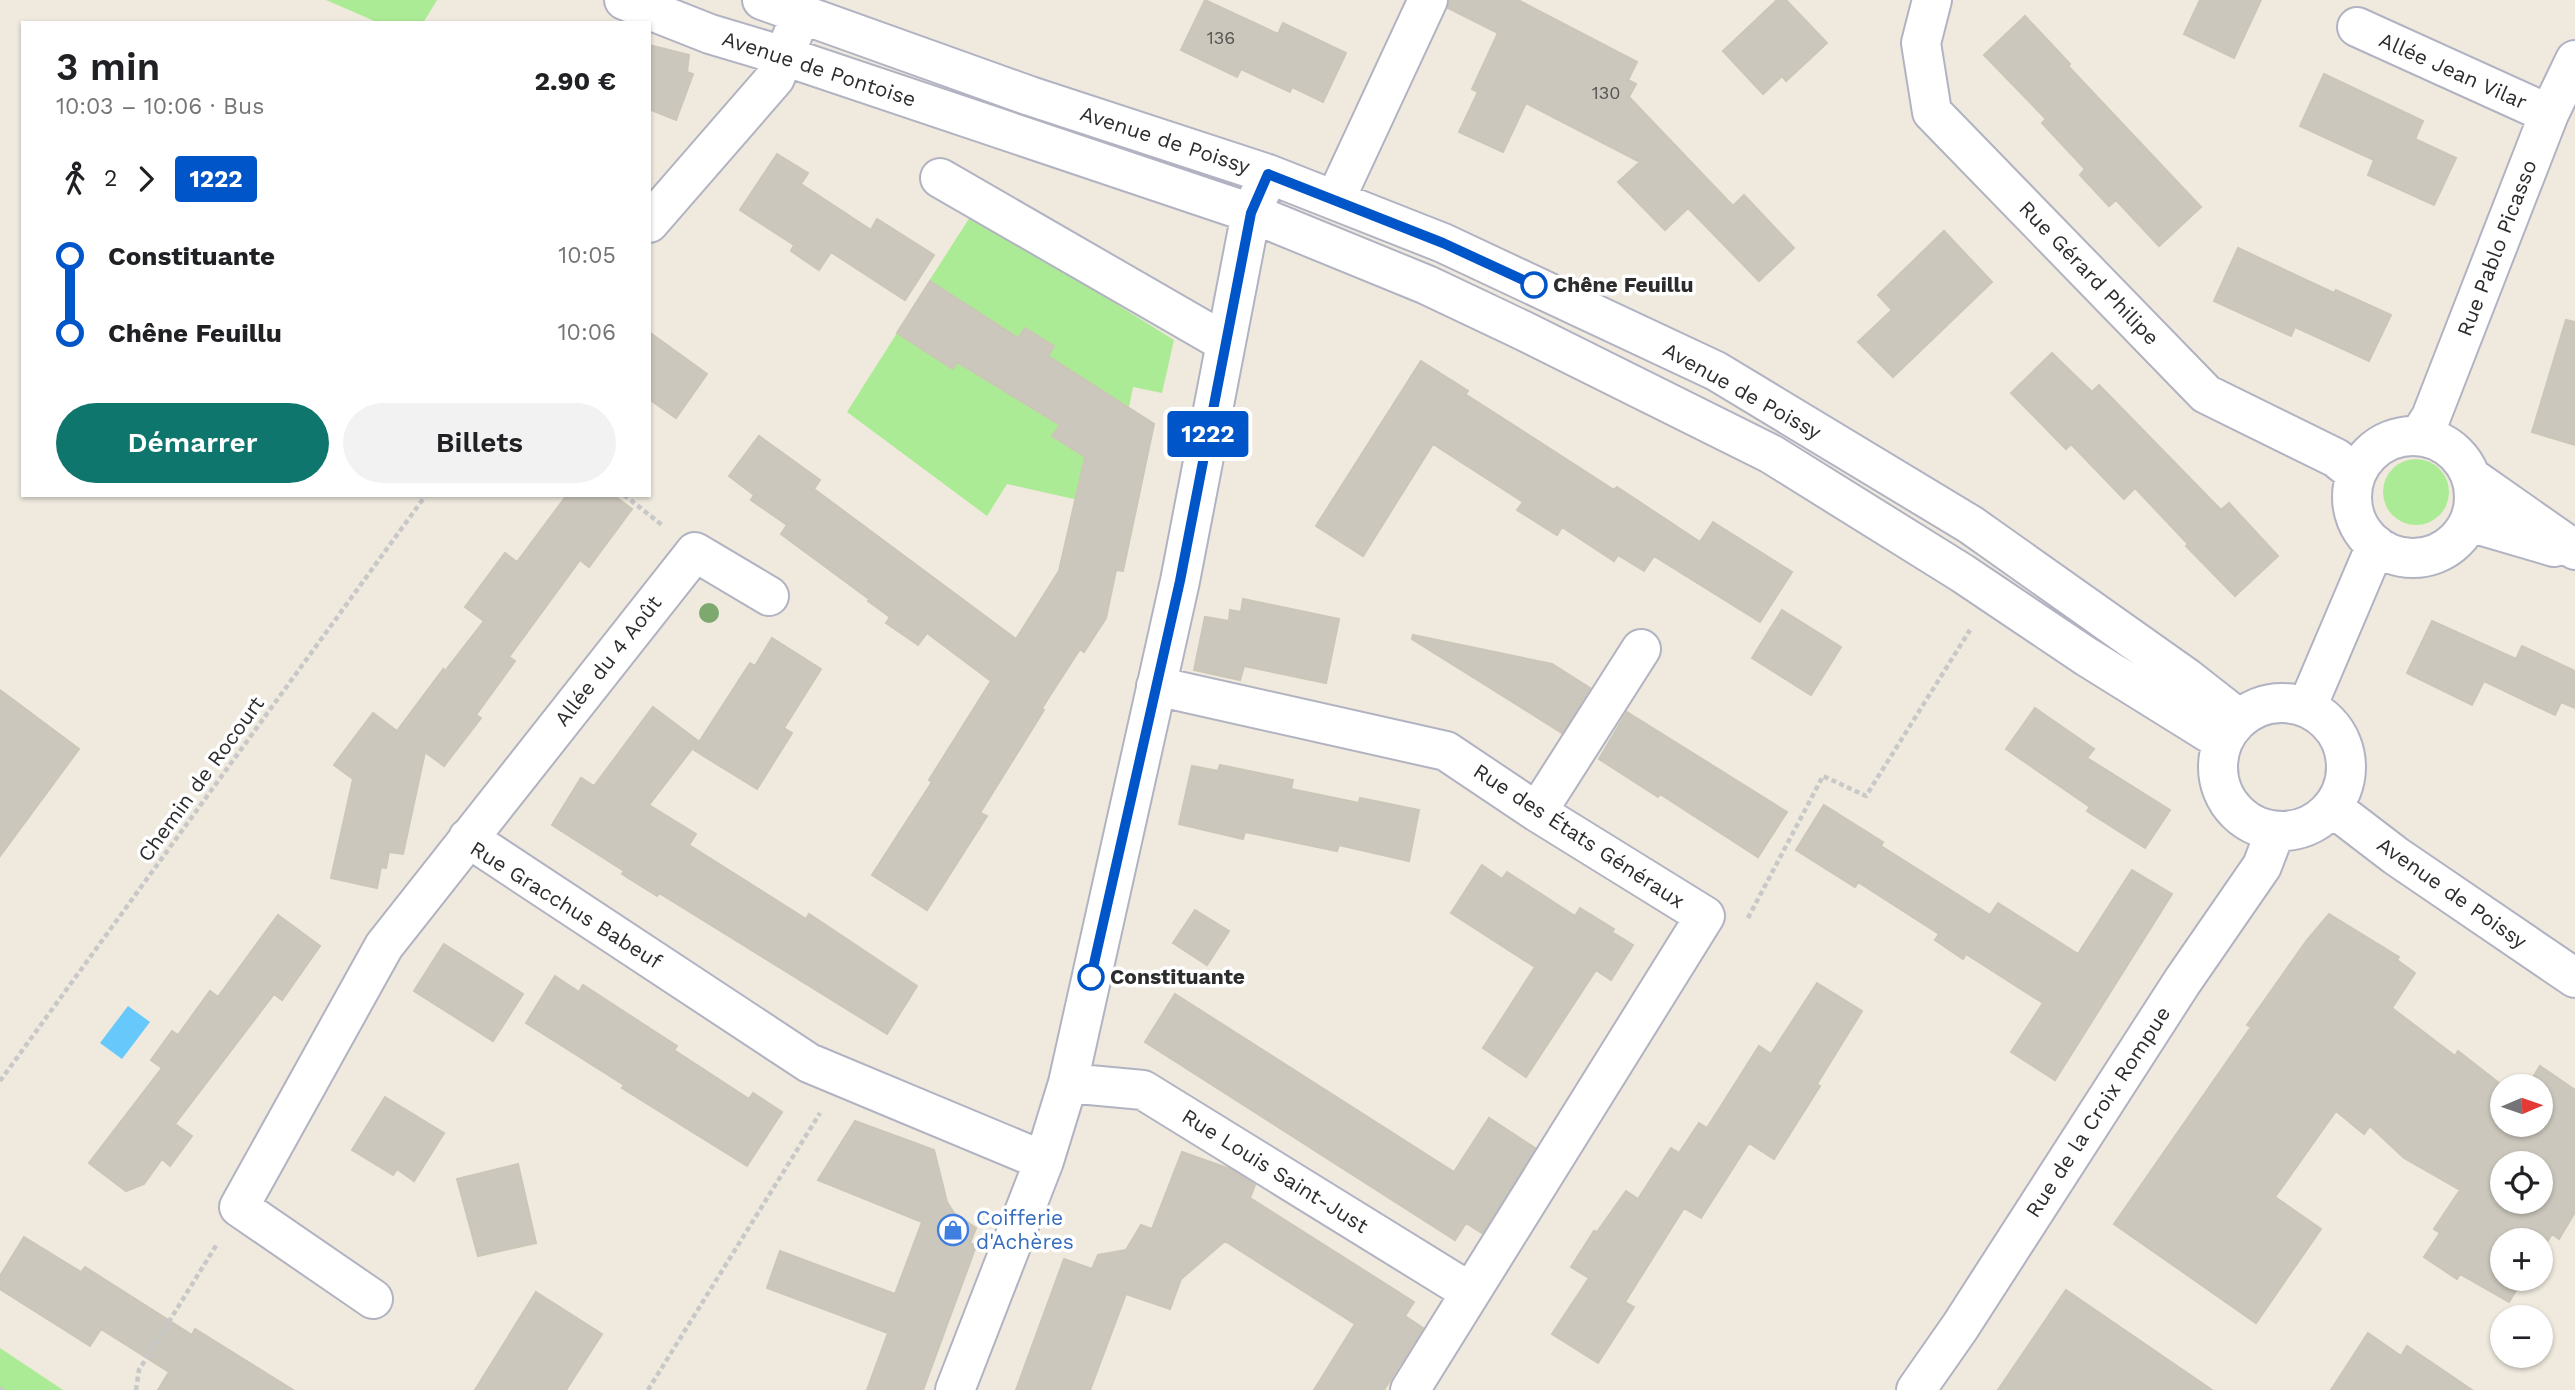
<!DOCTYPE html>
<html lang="fr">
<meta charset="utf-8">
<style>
body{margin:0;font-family:"Work Sans",sans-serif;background:#f2f2f2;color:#202124;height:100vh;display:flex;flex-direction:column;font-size:26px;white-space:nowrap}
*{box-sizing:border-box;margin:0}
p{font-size:23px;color:#757577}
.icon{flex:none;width:38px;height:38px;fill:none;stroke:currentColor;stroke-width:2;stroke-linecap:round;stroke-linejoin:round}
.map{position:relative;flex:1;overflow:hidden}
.panel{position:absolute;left:21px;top:21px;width:630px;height:476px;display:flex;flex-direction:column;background:#fff;border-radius:0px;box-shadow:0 2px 5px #0004}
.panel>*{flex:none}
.badge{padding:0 14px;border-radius:5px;font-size:24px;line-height:46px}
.needle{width:46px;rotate:88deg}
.fabs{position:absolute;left:2490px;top:1074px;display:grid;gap:14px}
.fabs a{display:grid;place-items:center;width:63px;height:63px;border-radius:50%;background:#fff;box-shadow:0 2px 5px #0004;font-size:35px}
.map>.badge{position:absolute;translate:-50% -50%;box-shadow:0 0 0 4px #fff}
.legs{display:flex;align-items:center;gap:10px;height:77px;padding:0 35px;font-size:23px}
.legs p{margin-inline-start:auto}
.summary{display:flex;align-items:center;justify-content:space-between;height:119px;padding:0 35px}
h1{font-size:38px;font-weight:600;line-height:52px}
.cta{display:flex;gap:14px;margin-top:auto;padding:14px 35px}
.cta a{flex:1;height:80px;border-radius:42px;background:#0f766e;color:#fff;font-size:28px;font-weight:600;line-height:80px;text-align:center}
.cta a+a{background:#f2f2f2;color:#202124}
ul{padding:0 35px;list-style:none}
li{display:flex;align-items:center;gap:24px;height:77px;font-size:26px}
li i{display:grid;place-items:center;width:10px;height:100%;margin:0 9px;background:currentColor}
li i::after{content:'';width:18px;height:18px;margin:-9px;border:5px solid;border-radius:50%;background:#fff}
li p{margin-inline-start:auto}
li:first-child i{background:linear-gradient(#0000 50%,currentColor 0)}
li:last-child i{background:linear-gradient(currentColor 50%,#0000 0)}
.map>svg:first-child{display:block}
.green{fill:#aceb95;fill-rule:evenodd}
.water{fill:#67c8fb}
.building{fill:#cbc7bc;stroke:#cbc6b7;stroke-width:2;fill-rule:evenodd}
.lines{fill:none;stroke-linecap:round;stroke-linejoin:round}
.minor-casing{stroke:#b2b3c2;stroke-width:42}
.path{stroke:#c8c8c8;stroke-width:4.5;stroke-dasharray:5 3.5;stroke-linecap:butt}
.minor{stroke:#fff;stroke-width:38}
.tree{fill:#7da86e}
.line-1-casing{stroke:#fff;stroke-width:16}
.line-1{stroke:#0055c8;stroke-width:10}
.stop-1-dot{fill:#fff;stroke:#0055c8;stroke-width:3.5}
.labels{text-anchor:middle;stroke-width:7;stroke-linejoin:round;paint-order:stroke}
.number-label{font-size:18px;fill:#545451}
.street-label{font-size:21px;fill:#2d2d2d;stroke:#fff}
.stop-label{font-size:21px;font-weight:bold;fill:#2d2d2d;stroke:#fff;text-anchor:start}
.shop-label{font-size:21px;fill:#366cbe;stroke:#fff;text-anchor:start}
</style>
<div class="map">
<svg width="2575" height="1390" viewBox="0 0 2575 1390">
<rect width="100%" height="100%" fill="#efe9de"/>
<path class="green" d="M326,0h111l-14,23h-44z
M972,214l202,126 -12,53 -29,-6 -4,20 -23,-5 -23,-14 -31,48 33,21 60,13 -9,43 -129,-29 -20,32 -140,-104 50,-79 56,35 33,-50 -57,-37zM1025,328l23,28 28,18 -28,44z
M2383 492a33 33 0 1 1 66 0a33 33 0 1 1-66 0Z
M0,1348l63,42h-63z"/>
<path class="water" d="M128,1006l22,16 -28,37 -22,-16z"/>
<path class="building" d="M1205,0l73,34 5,-11 63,30 -23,49 -31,-15 -2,5 -49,-23 -4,8 -56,-27z
M1450,0h68l119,62 -9,18 8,4 -7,13 104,109 11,-11 50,53 -35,33 -71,-73 -23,22 -47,-48 22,-20 -114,-59 -23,49 -44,-20 19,-40 -6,-3 26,-56 -50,-25z
M1777,0h9l41,43 -41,38 -4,-5 -19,18 -40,-43z
M2200,0h61l-27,58 -50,-24z
M2025,16l45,48 -2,2 133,141 -42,39 -43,-46 -7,6 -29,-31 5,-6 -43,-46 4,-4 -62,-64z
M649,45l40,10 -2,17 6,2 -17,46 -27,-11z
M2324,74l99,47 -8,18 41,19 -22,47 -66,-30 6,-15 -74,-34z
M777,154l31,19 -7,11 70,46 6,-11 57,36 -29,45 -74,-48 -12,18 -28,-19 3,-6 -54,-35z
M1944,231l48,51 -99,95 -35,-35 34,-32 -14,-15z
M2238,248l96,45 2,-3 55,25 -22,46 -74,-34 -4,9 -77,-35z
M930,281l88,57 7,-10 29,18 -6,10 106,68 -31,147 -7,-1 -10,48 -22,34 -4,-3 -38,59 2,2 -64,103 7,3 -60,94 -55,-35 60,-93 -3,-2 62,-99 -64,-48 -9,12 -32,-22 4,-6 -22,-16 1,-2 -88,-65 6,-9 -36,-25 3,-5 -25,-19 30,-40 61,44 -6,9 202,150 43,-68 26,-114 -33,-21 8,-11 -103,-63 -4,7 -56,-36z
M2566,320l9,2v123l-43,-13z
M649,332l58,42 -31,44 -27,-19z
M2052,353l40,39 7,-7 122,125 8,-7 49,53 -43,40 -49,-50 2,-2 -53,-56 -11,11 -53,-55 -5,5 -55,-56z
M1421,361l47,30 -3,3 149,96 3,-3 83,55 13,-20 79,50 -32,50 -106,-66 -10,15 -26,-16 -4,6 -52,-34 -5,8 -40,-25 6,-8 -90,-58 -70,112 -47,-30z
M567,495h46l19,14 -43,58 -9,-7 -71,97 6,4 -39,54 5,3 -37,48 -19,-14 -22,102 -14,-2 -3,16 -5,-1 -4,21 -46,-10 22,-99 -19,-14 39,-52 24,18 47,-63 -2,7 42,-54 -19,-14 40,-54 12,9z
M1243,599l96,20 -13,64 -82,-17 -4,14 -46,-10 11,-53 24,4 1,-11 11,2z
M1782,610l59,37 -30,48 -59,-37z
M2432,621l84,38 6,-13 53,25v37l-14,-6 -6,13 -71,-34 -12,24 -65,-32z
M1413,635l139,29 38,24 -28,45 -150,-94z
M772,638l49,31 -37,59 8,5 -35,56 -63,-39 56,-87 5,3z
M0,690l79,59 -79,107z
M653,707l45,34 -49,64 47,29 -7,11 117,74 3,-5 108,72 -30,48 -210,-130 -18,-11 -2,3 -35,-22 2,-3 -72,-46 29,-47 13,8z
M2035,708l59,41 -7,9 83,52 -25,38 -58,-37 3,-4 -84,-58z
M1627,712l160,100 -29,45 -98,-63 -2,3 -59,-38z
M1220,765l73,15 -2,9 68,14 1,-5 59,12 -10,51 -70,-16 -2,6 -92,-19 -2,7 -64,-15 13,-58 26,5z
M1824,805l59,37 -2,4 109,69 8,-12 80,51 54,-84 40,24 -117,186 -44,-28 32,-49 -77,-49 -3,5 -28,-19 4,-6 -81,-52 -3,5 -59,-37z
M1482,865l20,14 5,-7 68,44 5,-8 34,21 -2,3 21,13 -22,35 -15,-10 -70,107 -43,-29 52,-81 -84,-54z
M1195,910l34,21 -22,34 -34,-22z
M2329,914l70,43 -2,3 18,13 -23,35 63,48 3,-5 46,36 -2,38h39v-38h-14l13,-21 35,24v122l-16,27 -7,-5 -11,18v-11h-39v38h21l-14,23 -49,-28 -3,5 -33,-22 16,-24 -6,-4 26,-39 -56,-32 -34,-32 -6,8 -28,-23 -61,86 46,32 -65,94 -142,-99 137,-197 -4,-2 60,-85zM2502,1164h39v38h-39z
M278,915l42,31 -38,54 -8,-6 -99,130 17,12 -22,30 -8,-7 -18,25 -18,7 -37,-28 73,-95 -11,-8 21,-29 6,4 32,-44 8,6z
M444,944l79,50 -30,47 -79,-50z
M555,976l24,16 4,-7 94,61 -3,4 75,49 4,-6 29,19 -35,54 -125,-78 2,-3 -98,-62z
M1817,983l45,28 -45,73 3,2 -46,73 -25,-16 -48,75 -17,-10 -59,94 9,5 -36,56 -46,-29 37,-56 -18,-11 23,-36 3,1 29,-41 12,8 33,-51 8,5 20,-30 8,5 52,-82 12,8z
M1175,994l279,178 35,-54 46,30 -53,85 -16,-10 -11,17 -310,-198z
M385,1097l59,36 -30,48 -17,-12 -4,6 -41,-25z
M855,1121l79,29 13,52 7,11 22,15 -6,15 6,3 -53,144h-56l21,-57 -121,-45 13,-37 115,43 27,-72 -104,-42z
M1182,1152l48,17 25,16 -5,13 164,104 -9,14 18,12 -39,62h-70l41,-66 -130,-83 -44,38 -11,30 -44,-15 -36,96h-74l48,-131 28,10 6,-14 28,-5 15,-25 11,4z
M518,1164l18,79 -58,13 -21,-77z
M24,1237l57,35 4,-5 107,68 3,-6 98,61h-135l11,-18 -68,-43 -11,17 -90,-57v-13z
M2066,1290l146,100h-214z
M536,1292l66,42 -36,56h-91z
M2368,1333l33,23 6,-10 65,44h-141z"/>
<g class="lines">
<g class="minor-casing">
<path id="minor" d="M624,0l86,34 74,22 467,157 176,72 95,45 249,124 191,119 125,84 135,84
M762,0l268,96 238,78 175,69 273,128 255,154 216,153 51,40
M1932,0l-11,43 11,69 274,282 130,64 20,16
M2357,27l192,87
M940,178l286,165
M1335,200l93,-200
M649,223l126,-145 18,-44
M2419,436l12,-19 118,-303 26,-54
M2352 497a61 61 0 1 1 122 0a61 61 0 1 1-122 0Z
M2471,477l104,73
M2469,522l85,25
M1156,686l290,65 91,61 168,104 -295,474
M2218 767a64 64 0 1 1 128 0a64 64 0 1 1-128 0Z
M2307,707l69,-162
M2332,807l64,49 179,122
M1537,812l104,-163
M468,838l341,225 235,98
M1068,1083l75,7 327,202
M373,1299l-134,-92 145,-261 311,-394 74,44
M955,1390l89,-229 24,-78 112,-502 71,-368 10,-22
M1916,1390l44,-63 222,-345 80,-116 13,-34"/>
</g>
<path class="path" d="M624,495l38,30
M1748,918l75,-142 43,20 104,-166
M0,1081l426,-586
M0,1388l3,2
M136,1390l3,-20 78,-126
M648,1390l172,-277"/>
<use href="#minor" class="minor"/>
</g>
<circle class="tree" cx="709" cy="613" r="10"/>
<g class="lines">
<g class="line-1-casing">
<path id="line-1" d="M1091,977l89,-396 71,-368 17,-39 175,69 91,42"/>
</g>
<use href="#line-1" class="line-1"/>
</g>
<defs>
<g id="shop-ring" transform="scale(1.575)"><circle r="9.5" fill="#fff" stroke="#3f7fe0" stroke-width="1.5"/><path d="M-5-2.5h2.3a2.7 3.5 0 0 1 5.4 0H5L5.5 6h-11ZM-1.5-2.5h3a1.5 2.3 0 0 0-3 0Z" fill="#3f7fe0"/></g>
</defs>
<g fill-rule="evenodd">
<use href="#shop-ring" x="953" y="1230"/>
</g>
<g class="stop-1-dot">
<circle cx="1534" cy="285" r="12"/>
<circle cx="1091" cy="977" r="12"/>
</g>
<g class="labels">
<g class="number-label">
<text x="1221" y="44">136</text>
<text x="1606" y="99">130</text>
</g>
<g class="street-label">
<text transform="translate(819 69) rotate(18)" y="7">Avenue de Pontoise</text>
<text transform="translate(2453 71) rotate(24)" y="7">Allée Jean Vilar</text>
<text transform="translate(1165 140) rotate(18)" y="7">Avenue de Poissy</text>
<text transform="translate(2497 248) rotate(-69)" y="7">Rue Pablo Picasso</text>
<text transform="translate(2089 273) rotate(46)" y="7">Rue Gérard Philipe</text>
<text transform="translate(1742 391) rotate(29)" y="7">Avenue de Poissy</text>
<text transform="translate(608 661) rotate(-52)" y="7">Allée du 4 Août</text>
<text transform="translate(201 779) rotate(-54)" y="7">Chemin de Rocourt</text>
<text transform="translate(1579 836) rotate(33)" y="7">Rue des États Généraux</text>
<text transform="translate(2452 893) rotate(35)" y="7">Avenue de Poissy</text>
<text transform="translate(566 905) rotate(32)" y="7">Rue Gracchus Babeuf</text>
<text transform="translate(2098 1112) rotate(-57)" y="7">Rue de la Croix Rompue</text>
<text transform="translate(1275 1171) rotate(32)" y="7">Rue Louis Saint-Just</text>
</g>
<g class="stop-label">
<text x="1553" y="292">Chêne Feuillu</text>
<text x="1110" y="984">Constituante</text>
</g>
<g class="shop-label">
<text x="976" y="1225">Coifferie<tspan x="976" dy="24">d'Achères</tspan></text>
</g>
</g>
</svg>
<div class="fabs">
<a><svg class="needle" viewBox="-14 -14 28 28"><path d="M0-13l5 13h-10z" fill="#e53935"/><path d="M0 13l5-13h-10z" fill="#757577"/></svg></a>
<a><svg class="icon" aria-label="locate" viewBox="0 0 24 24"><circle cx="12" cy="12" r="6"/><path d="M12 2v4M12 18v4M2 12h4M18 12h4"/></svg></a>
<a>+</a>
<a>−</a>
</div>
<b class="badge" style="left:1208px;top:434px;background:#0055c8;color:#fff">1222</b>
<section class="panel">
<div class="summary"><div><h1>3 min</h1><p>10:03 – 10:06 · Bus</p></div><b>2.90 €</b></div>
<div class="legs"><svg class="icon" aria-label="walk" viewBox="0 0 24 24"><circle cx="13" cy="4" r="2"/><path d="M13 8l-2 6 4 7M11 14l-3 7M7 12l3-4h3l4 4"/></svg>2<svg class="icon" aria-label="forward" viewBox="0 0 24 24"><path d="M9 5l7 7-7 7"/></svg><b class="badge" style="background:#0055c8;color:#fff">1222</b></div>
<ul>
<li><i style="color:#0055c8"></i><b>Constituante</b><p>10:05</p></li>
<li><i style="color:#0055c8"></i><b>Chêne Feuillu</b><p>10:06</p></li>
</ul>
<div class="cta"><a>Démarrer</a><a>Billets</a></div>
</section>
</div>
